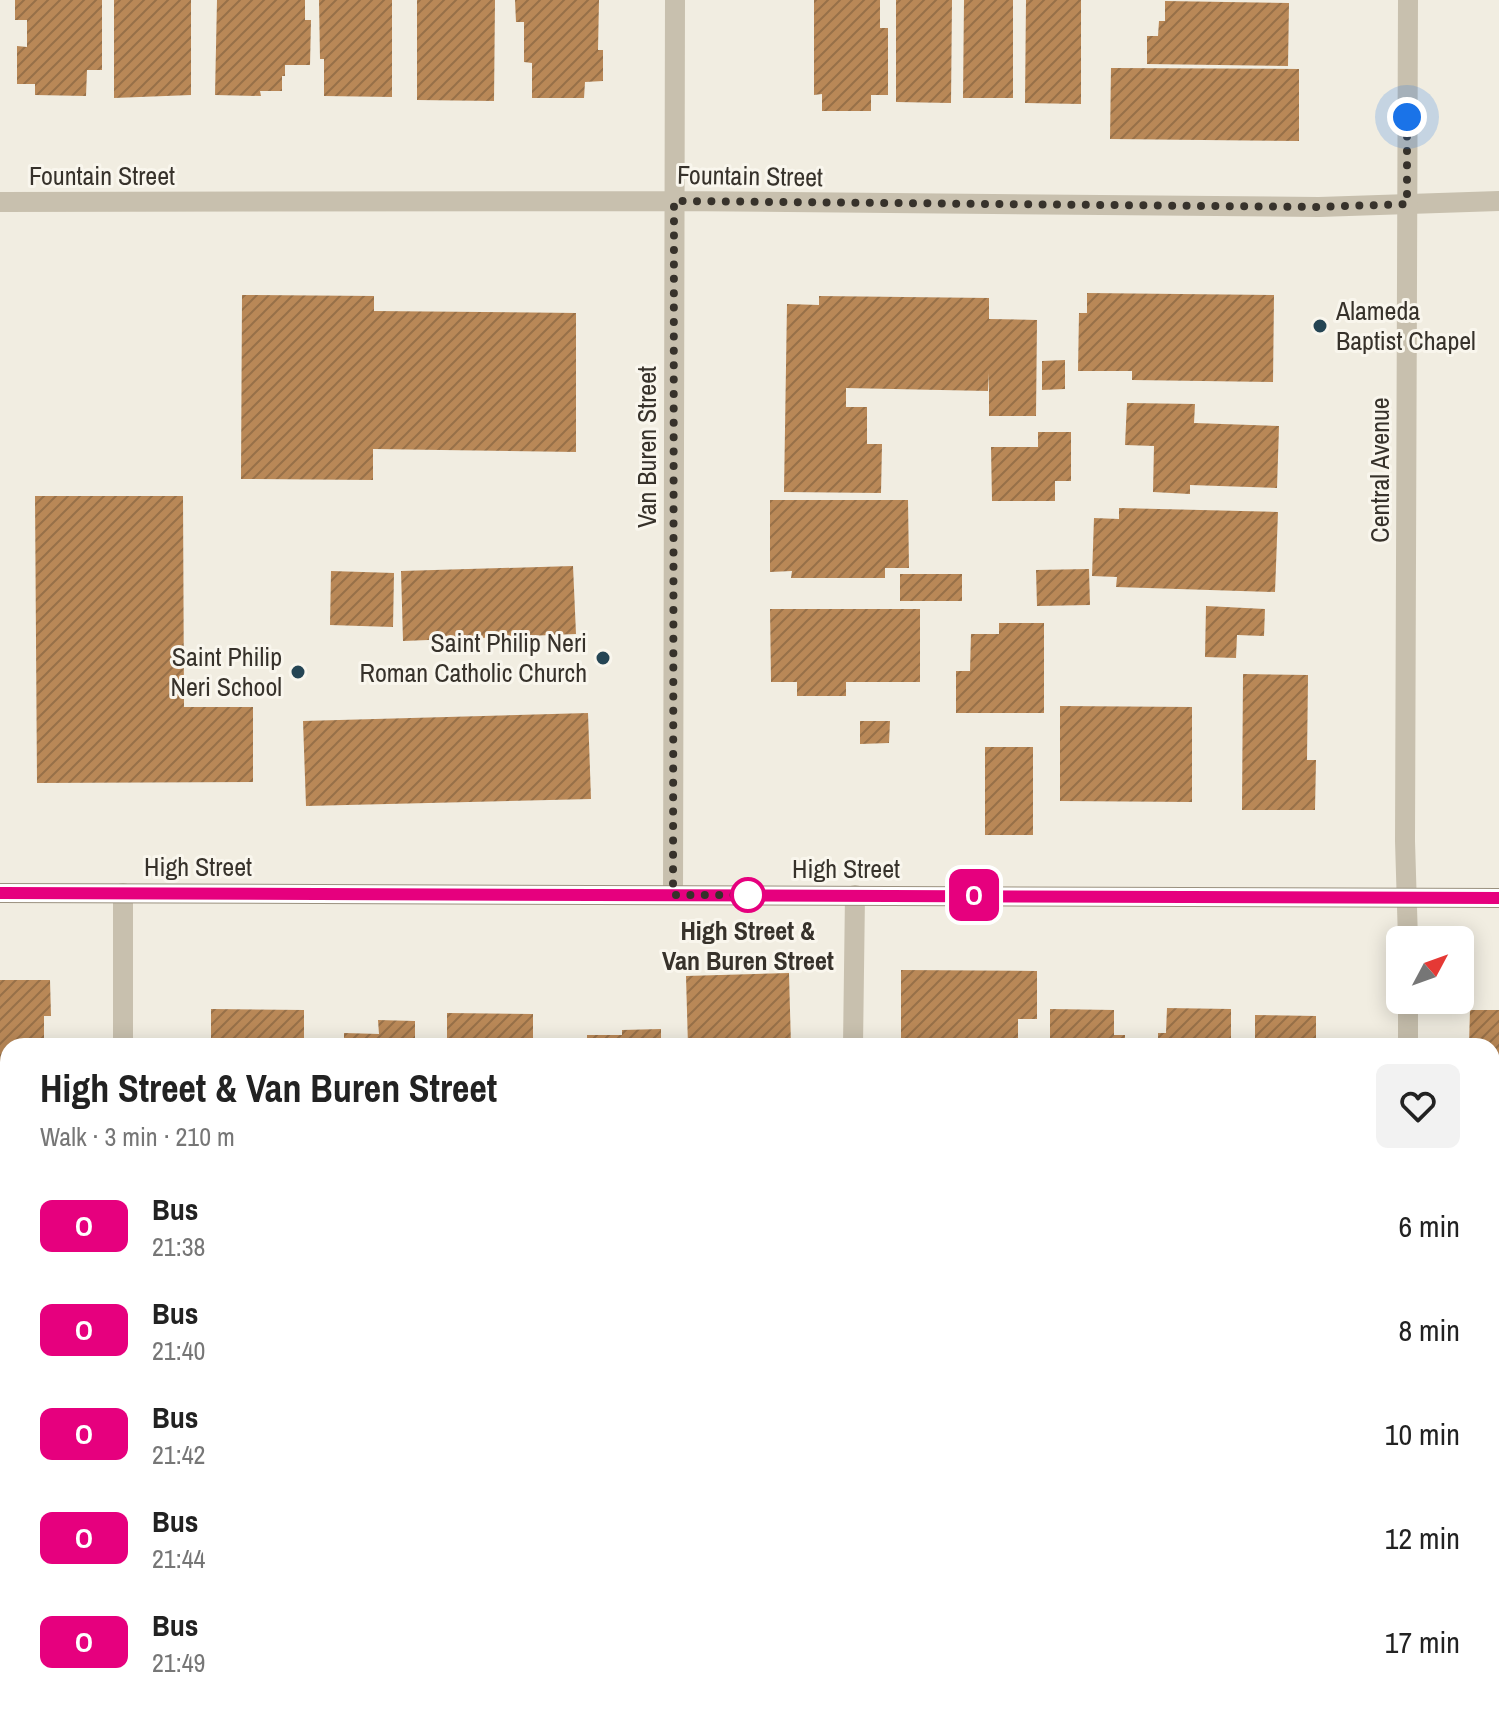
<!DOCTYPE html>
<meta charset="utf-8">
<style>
body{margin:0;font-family:"Archivo Narrow",sans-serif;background:#f2f2f2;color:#222;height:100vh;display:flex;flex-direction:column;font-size:30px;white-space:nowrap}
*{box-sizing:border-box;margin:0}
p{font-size:26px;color:#767676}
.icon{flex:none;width:44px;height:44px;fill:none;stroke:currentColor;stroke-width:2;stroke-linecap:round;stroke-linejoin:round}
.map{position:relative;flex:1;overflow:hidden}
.details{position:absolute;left:0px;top:1038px;width:1500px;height:672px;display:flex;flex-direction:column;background:#fff;border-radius:24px 24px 0 0;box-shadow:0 4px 20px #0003}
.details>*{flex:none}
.badge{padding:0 16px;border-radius:12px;font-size:28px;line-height:52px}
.needle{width:52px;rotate:49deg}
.tools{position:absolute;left:1386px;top:926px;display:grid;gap:16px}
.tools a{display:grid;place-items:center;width:88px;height:88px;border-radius:12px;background:#fff;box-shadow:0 4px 20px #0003;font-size:40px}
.you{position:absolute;width:40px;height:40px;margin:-20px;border:6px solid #fff;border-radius:50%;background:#1a73e8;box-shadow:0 0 0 12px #1a73e833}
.map>.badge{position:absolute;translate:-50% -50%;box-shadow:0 0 0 4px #fff}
.round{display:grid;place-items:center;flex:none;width:84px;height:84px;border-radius:12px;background:#f2f2f2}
.headline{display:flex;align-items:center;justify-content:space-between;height:136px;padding:0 40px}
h1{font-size:38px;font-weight:700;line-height:60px}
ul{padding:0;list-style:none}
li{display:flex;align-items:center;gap:24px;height:104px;padding:0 40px}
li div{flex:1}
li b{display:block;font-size:30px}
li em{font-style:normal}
li .badge{min-width:88px;font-weight:700;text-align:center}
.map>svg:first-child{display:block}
.building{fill:url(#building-hatch)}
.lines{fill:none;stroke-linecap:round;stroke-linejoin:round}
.service{stroke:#c8c0ae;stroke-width:20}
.minor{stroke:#c8c0ae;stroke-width:20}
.tertiary{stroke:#c8c0ae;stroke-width:20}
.secondary{stroke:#9b917f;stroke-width:20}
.line-casing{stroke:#fff;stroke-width:18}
.line{stroke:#e6007e;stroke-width:12}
.walk{stroke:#37322b;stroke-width:8;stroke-dasharray:0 14.4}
.poi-dot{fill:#254554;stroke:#f9f6ed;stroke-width:3}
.stop-dot{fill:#fff;stroke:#e6007e;stroke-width:4}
.labels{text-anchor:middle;stroke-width:6;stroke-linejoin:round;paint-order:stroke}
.street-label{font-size:26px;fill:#37322b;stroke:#f9f6ed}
.poi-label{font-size:26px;fill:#37322b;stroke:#f9f6ed;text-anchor:end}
.stop-label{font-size:26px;font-weight:bold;fill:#37322b;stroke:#f9f6ed}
</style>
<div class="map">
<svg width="1499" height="1710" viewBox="0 0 1499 1710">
<defs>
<pattern id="building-hatch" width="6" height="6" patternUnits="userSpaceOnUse" patternTransform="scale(2)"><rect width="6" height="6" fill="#b98857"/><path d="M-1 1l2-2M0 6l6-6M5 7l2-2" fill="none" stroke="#977048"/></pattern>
</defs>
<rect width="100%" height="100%" fill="#f1ede1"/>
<path class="building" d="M15,0h87v70h-15l-1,26 -51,-1v-11h-18v-38l10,1v-27h-12z
M114,0h77v95l-77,3z
M217,0h88v20h6l-1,45h-25v11h-3v15h-22l1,5 -46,-1z
M319,0h73v97l-68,-1v-37h-4z
M417,0h78l-1,101 -77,-1z
M515,0h84l-1,50h5v31l-18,1 -1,16h-52v-35l-8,-1v-40h-8z
M814,0h66v28h8v67h-17v16h-49v-17l-8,1z
M896,0h56l-1,103 -55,-1z
M964,0h49v98h-50z
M1026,0h55v104l-56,-1z
M1165,1l124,2 -1,63 -141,-2v-28h11l1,-15h6z
M1111,68l188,1v72l-189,-2z
M1087,293l187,2 -1,87 -141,-2v-9h-54l1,-58h8z
M242,295l132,1v15l202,2v139l-203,-3v31l-132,-1z
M819,296l170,2v21l48,1 -1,96h-47v-43l-1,18 -142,-3v19h21v37h15l-1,49 -97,-1 3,-188 32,1z
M1065,360v29l-23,1v-29z
M1127,403l68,1 -1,19 85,3 -2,62 -87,-3v9l-37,-2 1,-46 -29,-1z
M1038,432h33v49h-16v20h-63l-1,-54h47z
M35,496h148l1,211h69v75l-216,1z
M770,500h138l1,68h-24v10h-94l1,-7 -22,1z
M1119,508l159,4 -3,80 -159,-5 1,-10 -25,-1 2,-58 25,1z
M573,566l3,68 -173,7 -2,-70z
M1089,569l1,36 -53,1 -1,-36z
M331,571l63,2 -1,54 -63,-2z
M900,574h62v27h-62z
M1206,606l59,3 -1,27 -27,-1 -1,23 -31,-1z
M770,609h150v73h-74v14h-49v-14h-26z
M999,623h45v90h-88v-42h14l1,-37h28z
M1243,674l65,1 -1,85h9l-1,50h-73z
M1060,706l132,1v95l-132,-1z
M588,713l3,86 -285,7 -3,-85z
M860,721h30l-1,22 -29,1z
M985,747h48v88h-48z
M901,970l136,1v48h-19v27h-117z
M789,973l2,73h-103l-2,-70z
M0,980h50l1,36h-7v30h-36v69h-8z
M1167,1008l64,1v37h-73v-13h8z
M211,1009l93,1v36h-93z
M1050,1009l64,1v25h11v11h-75z
M1470,1010h29v155h-7v-119h-23z
M447,1013l86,1v32h-86z
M1255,1015l61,1v30h-61z
M378,1020l37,1v25h-71v-13l35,1z
M661,1029v17h-74v-11h35v-5z
M0,1179h8v54h-8z
M1492,1186h7v57h-7z
M1495,1275h4v84h-5z
M230,1702h71v8h-71z
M428,1702h160v8h-160z
M697,1702h88v8h-88z
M915,1702h94v8h-94z
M1036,1702h97v8h-97z"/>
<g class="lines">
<path class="service" d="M0,1539h8"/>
<path class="minor" d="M0,202l674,-1 645,6 180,-6
M123,893v153
M673,895l2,-895
M853,1046l2,-151
M124,1710v-8
M851,1710v-8"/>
<path class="tertiary" d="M1408,940l-3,-99 3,-841
M1408,1046v-46
M1405,1710v-8"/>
<path class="secondary" d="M0,893l1499,5"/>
</g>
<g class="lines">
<g class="line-casing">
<path id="line" d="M0,893l1499,5"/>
</g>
<use href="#line" class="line"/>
<path class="walk" d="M748,895h-75l1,-694 645,6 88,-3v-87"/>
</g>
<g class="poi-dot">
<circle cx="1320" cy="326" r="8"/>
<circle cx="603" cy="658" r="8"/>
<circle cx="298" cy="672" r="8"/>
</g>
<circle class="stop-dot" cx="748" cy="895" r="16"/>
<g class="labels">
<g class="street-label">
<text x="102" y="185">Fountain Street</text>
<text transform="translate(750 176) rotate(1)" y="9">Fountain Street</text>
<text transform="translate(647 447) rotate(-90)" y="9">Van Buren Street</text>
<text transform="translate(1380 470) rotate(-90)" y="9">Central Avenue</text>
<text x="198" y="876">High Street</text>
<text x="846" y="878">High Street</text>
</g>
<g class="poi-label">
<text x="1336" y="320" text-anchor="start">Alameda<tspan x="1336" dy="30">Baptist Chapel</tspan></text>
<text x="587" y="652">Saint Philip Neri<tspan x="587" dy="30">Roman Catholic Church</tspan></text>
<text x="282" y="666">Saint Philip<tspan x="282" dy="30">Neri School</tspan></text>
</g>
<g class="stop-label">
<text x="748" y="940">High Street &amp;<tspan x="748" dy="30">Van Buren Street</tspan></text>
</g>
</g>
</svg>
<div class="tools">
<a><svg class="needle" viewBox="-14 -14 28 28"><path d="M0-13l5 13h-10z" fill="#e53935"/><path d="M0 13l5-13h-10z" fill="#767676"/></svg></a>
</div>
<div class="you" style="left:1407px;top:117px"></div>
<b class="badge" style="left:974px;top:895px;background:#e6007e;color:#fff">O</b>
<section class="details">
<div class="headline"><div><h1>High Street &amp; Van Buren Street</h1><p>Walk · 3 min · 210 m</p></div><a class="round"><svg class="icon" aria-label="heart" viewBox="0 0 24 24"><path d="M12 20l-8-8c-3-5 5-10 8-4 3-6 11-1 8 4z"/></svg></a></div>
<ul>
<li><span class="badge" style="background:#e6007e;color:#fff">O</span><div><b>Bus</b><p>21:38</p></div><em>6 min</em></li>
<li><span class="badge" style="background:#e6007e;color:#fff">O</span><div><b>Bus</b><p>21:40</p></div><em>8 min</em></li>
<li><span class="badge" style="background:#e6007e;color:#fff">O</span><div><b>Bus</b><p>21:42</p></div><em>10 min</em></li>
<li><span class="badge" style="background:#e6007e;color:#fff">O</span><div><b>Bus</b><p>21:44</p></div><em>12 min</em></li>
<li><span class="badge" style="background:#e6007e;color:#fff">O</span><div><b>Bus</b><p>21:49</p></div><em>17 min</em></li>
</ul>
</section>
</div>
